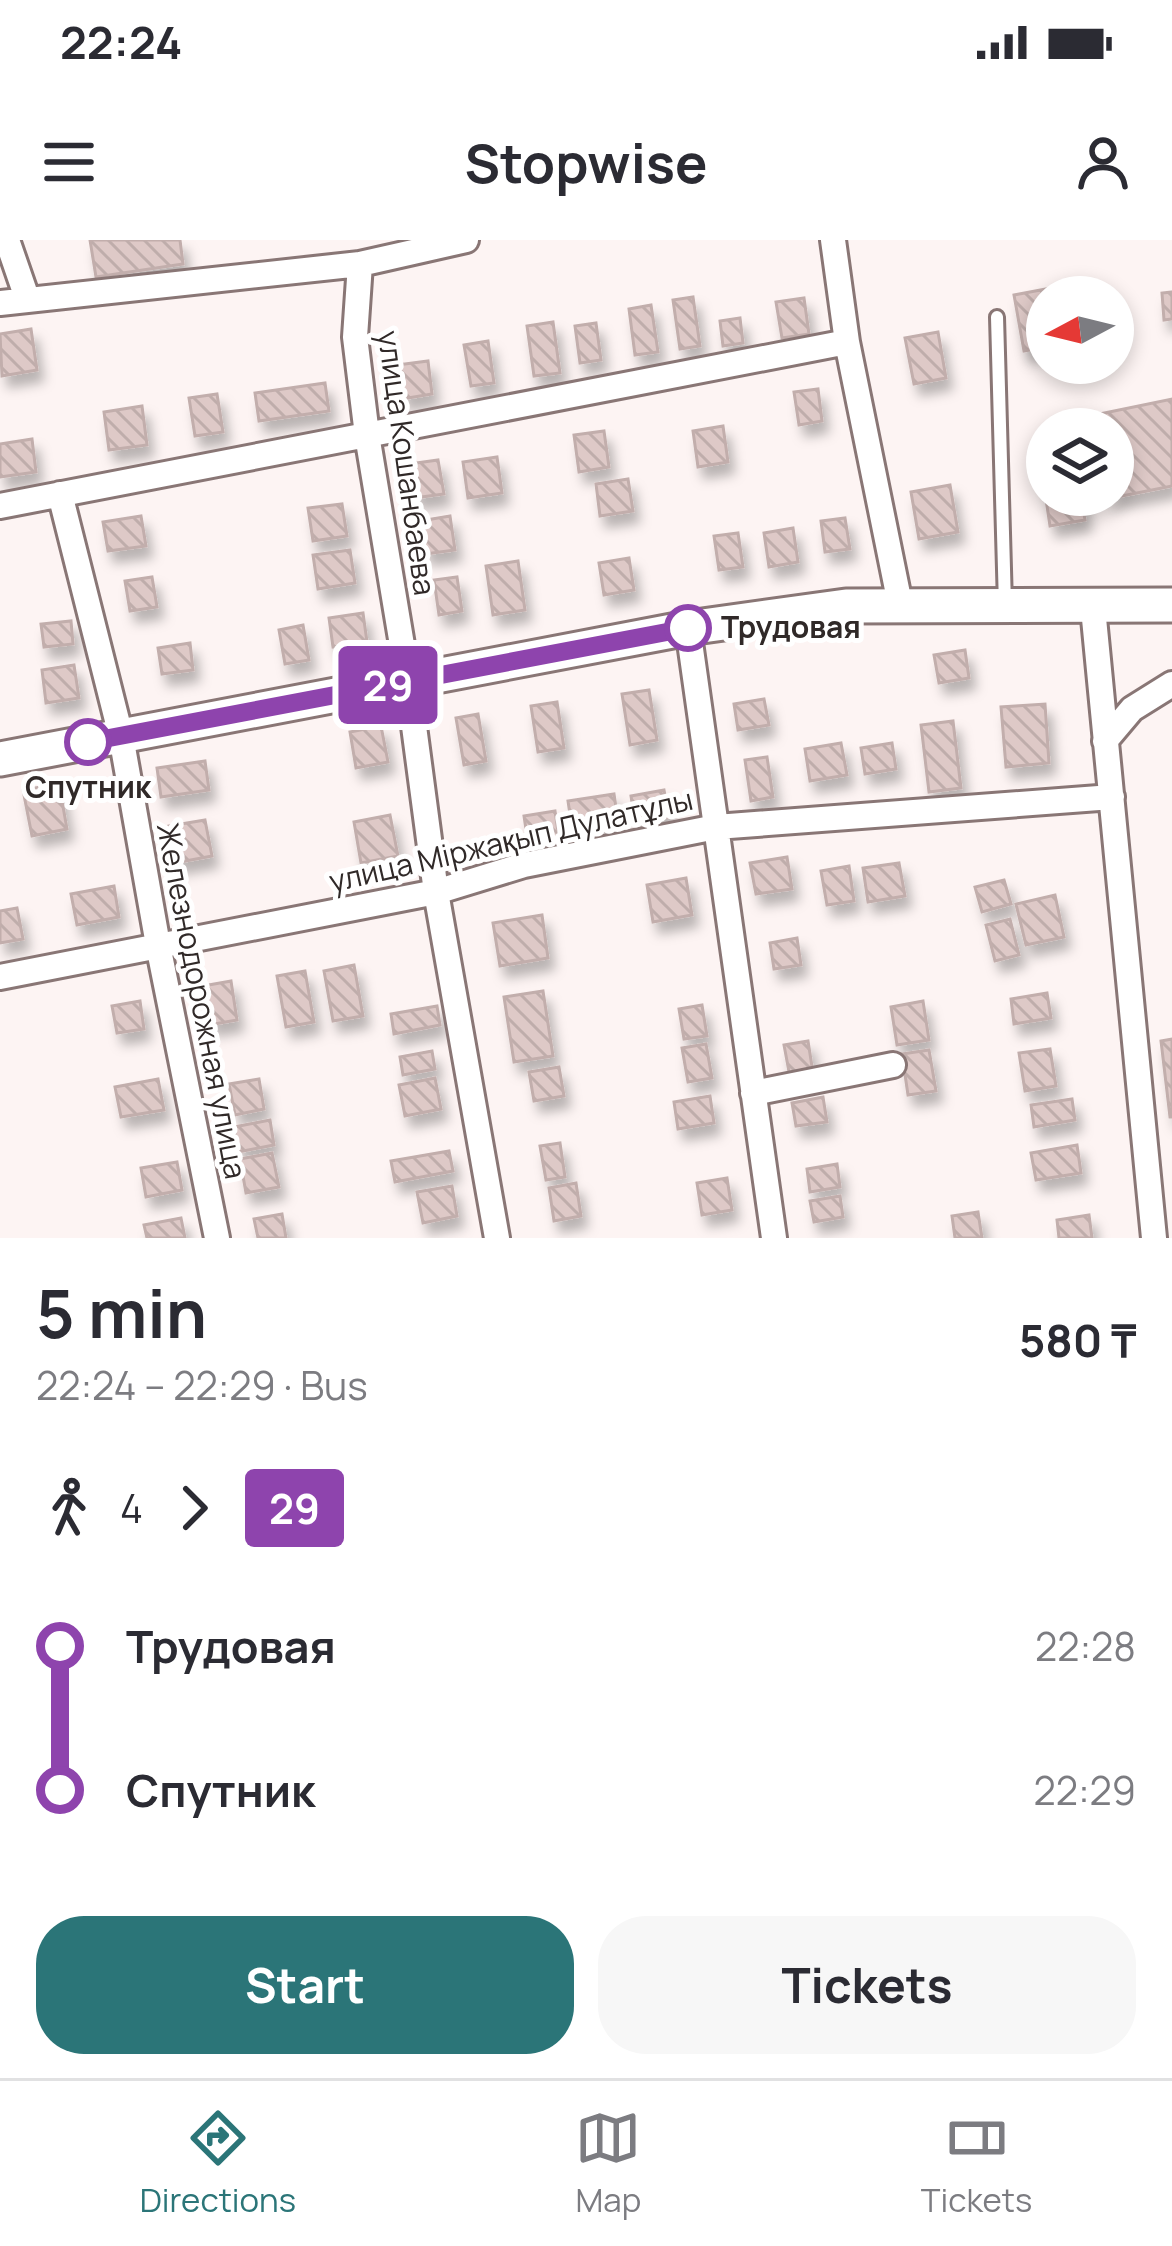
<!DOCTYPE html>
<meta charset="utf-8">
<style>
body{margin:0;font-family:Manrope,sans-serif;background:#f7f7f7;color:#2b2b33;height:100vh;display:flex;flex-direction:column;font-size:45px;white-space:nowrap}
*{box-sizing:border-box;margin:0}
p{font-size:39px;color:#7c7c81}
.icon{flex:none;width:66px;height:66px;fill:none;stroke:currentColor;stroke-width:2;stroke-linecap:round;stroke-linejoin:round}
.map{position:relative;height:998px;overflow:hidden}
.panel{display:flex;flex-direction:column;background:#fff;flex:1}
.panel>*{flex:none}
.badge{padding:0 24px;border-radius:9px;font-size:42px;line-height:78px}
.needle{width:78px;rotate:263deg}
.tools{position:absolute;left:1026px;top:36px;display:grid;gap:24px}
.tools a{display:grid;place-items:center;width:108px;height:108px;border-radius:50%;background:#fff;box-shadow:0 6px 18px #0003;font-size:60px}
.map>.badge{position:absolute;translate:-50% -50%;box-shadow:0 0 0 6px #fff}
.legs{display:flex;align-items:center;gap:18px;height:132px;padding:0 36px;font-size:39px}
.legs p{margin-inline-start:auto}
.summary{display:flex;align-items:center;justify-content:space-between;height:204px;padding:0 36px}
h1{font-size:66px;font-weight:700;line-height:90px}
.primary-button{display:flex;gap:24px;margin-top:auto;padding:24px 36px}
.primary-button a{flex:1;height:138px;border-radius:48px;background:#2b7578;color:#fff;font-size:48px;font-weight:700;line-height:138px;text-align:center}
.primary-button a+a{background:#f7f7f7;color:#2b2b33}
ul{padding:0 36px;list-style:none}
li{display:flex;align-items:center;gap:42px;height:144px;font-size:45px}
li i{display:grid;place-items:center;width:18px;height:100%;margin:0 15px;background:currentColor}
li i::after{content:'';width:30px;height:30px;margin:-15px;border:9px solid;border-radius:50%;background:#fff}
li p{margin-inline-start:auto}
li:first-child i{background:linear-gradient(#0000 50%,currentColor 0)}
li:last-child i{background:linear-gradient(currentColor 50%,#0000 0)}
.status{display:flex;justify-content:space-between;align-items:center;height:84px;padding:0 60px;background:#fff;direction:ltr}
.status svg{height:33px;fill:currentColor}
header{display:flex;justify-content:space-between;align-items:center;height:156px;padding:0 36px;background:#fff;font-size:54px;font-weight:700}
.tab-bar{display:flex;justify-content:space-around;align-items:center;height:168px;border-top:3px solid #e1e1e2;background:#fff;font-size:33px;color:#7c7c81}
.tab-bar a{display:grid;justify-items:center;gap:6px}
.tab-bar .current{color:#2b7578}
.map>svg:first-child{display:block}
.building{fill:url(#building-back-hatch);stroke:#c2aeac;stroke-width:3;filter:url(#shadow)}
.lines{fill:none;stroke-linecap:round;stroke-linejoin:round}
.lane-casing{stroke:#897675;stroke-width:18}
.street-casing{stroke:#897675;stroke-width:30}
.secondary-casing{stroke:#897675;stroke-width:39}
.lane{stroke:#fff;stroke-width:12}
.street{stroke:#fff;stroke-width:24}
.secondary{stroke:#fff;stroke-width:33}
.line-1-casing{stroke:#fff;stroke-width:27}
.line-1{stroke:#8e44ad;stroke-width:18}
.stop-1-dot{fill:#fff;stroke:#8e44ad;stroke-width:6}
.labels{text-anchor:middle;stroke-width:10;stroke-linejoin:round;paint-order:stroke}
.street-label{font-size:30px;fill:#302928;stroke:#fff}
.stop-label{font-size:30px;font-weight:bold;fill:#302928;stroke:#fff;text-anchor:start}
</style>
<div class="status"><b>22:24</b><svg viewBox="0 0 49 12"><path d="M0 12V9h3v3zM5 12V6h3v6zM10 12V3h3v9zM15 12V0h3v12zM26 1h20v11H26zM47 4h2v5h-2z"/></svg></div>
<header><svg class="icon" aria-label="menu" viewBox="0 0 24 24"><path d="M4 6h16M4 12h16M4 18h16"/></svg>Stopwise<svg class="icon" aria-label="person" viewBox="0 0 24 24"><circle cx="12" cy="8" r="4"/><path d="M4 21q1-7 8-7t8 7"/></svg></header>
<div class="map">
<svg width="1172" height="998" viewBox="0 0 1172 998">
<defs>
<pattern id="building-back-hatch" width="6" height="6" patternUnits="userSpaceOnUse" patternTransform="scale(3)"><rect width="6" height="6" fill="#dec9c7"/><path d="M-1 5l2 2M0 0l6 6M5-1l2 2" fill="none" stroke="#bfadab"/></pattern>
<filter id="shadow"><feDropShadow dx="6" dy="11" stdDeviation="6" flood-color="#0004"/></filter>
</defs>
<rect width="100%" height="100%" fill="#fdf4f3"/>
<path class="building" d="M90,0h90l3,24 -87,13z
M1051,48l2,9h-6v50l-23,4 -10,-56z
M1172,52v27l-8,1 -2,-27z
M693,57l7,49 -20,3 -7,-49z
M804,58l5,36 -27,4 -6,-36z
M651,65l7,47 -23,3 -6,-46z
M740,78l3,25 -20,3 -3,-25z
M553,82l7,51 -26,3 -7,-50z
M596,83l5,37 -21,3 -5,-37z
M31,89l6,41 -35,6 -2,-42z
M938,92l8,46 -32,6 -9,-46z
M488,101l6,42 -23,3 -7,-41z
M428,121l4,33 -30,5 -5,-34z
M325,143l4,28 -70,10 -4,-28z
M818,149l4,32 -23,4 -5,-33z
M217,154l6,38 -28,4 -6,-38z
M1172,159v87l-65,13 -1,-4h7v-66h-21l-2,-13z
M142,166l5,39 -38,5 -5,-38z
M723,186l5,36 -30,5 -5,-36z
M604,191l5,36 -30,5 -5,-37z
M1047,198v57h34l4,25 -35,6 -13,-87z
M32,199l4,33 -36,5v-33z
M497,217l5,36 -34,5 -5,-36z
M438,220l6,34 -30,4 -5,-34z
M628,239l5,32 -33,5 -4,-32z
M950,245l8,47 -39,7 -8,-47z
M342,264l5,32 -34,5 -5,-33z
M141,276l5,30 -38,5 -5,-29z
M450,276l5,34 -30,4 -5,-33z
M845,278l5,31 -25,3 -4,-31z
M793,288l5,34 -29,5 -5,-34z
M738,293l5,34 -24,3 -5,-34z
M350,310l5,33 -37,6 -5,-34z
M629,318l5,32 -30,5 -5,-32z
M518,321l7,49 -32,5 -7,-49z
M152,337l5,30 -27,4 -5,-30z
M457,337l5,34 -23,4 -5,-35z
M363,373l4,29 -34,5 -4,-29z
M71,381l2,23 -29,3 -3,-23z
M303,385l6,35 -24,4 -6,-34z
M190,403l3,27 -31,4 -4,-26z
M965,410l4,28 -30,5 -5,-28z
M74,425l5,33 -33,5 -4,-33z
M649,450l8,50 -27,5 -8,-51z
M764,459l5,26 -31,5 -4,-26z
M557,462l7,46 -26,4 -7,-46z
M1045,464l4,59 -43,4 -5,-60z
M478,474l8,47 -22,4 -8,-47z
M953,481l8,67 -32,4 -8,-67z
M381,486l7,36 -32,6 -6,-36z
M841,503l6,32 -37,6 -5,-32z
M892,503l4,26 -31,5 -4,-26z
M767,517l6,40 -22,4 -6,-41z
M205,521l4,29 -48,7 -4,-29z
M59,544l8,45 -35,7 -9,-46z
M664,550l5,27 -34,5 -4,-26z
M614,554l4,27 -46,7 -4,-27z
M555,571l4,27 -31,5 -4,-27z
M390,575l8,41 -37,7 -7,-41z
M205,580l7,36 -37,7 -6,-37z
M787,617l5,32 -36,5 -6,-31z
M899,623l6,33 -37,6 -5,-34z
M849,626l5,35 -27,4 -6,-34z
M686,638l6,37 -39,7 -6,-37z
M1004,640l7,24 -29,8 -7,-25z
M114,646l5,31 -42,8 -6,-31z
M1055,655l9,42 -38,8 -10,-41z
M17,668l6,31 -23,4v-32z
M542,675l6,43 -48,8 -7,-43z
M1010,679l9,36 -24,6 -9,-36z
M797,698l4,27 -27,4 -4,-26z
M354,725l9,51 -30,5 -9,-50z
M305,731l9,51 -28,5 -9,-51z
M231,741l6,39 -28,5 -6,-39z
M543,751l10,65 -39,6 -10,-65z
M1047,753l4,25 -37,6 -3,-25z
M140,761l4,28 -27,4 -5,-27z
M923,761l6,39 -32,5 -6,-38z
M702,765l5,31 -23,3 -5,-30z
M437,766l3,19 -46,9 -3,-20z
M1172,799v78h-2l-9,-76z
M808,801l5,32 -23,4 -6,-32z
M706,804l6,34 -24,4 -6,-34z
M1050,809l6,37 -31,5 -6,-38z
M929,810l7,41 -28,4 -6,-41z
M432,811l3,18 -32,6 -3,-18z
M559,827l5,29 -30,5 -5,-29z
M435,838l6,31 -36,7 -6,-31z
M158,839l6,31 -43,7 -6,-30z
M259,839l5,30 -29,6 -6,-31z
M710,856l4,27 -36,6 -4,-27z
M823,857l4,25 -31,4 -4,-23z
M1072,859l3,21 -41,7 -3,-22z
M270,880l4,25 -36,7 -4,-25z
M560,903l5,34 -19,3 -6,-34z
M1077,905l4,28 -45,7 -5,-27z
M449,911l4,20 -58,11 -4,-21z
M272,913l7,34 -33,6 -6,-34z
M177,922l5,28 -36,7 -5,-29z
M837,924l3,23 -30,5 -3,-23z
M727,938l5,32 -30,5 -5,-32z
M576,943l5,33 -27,5 -5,-33z
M452,946l5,30 -34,7 -6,-31z
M840,956l3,21 -29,5 -4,-21z
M978,972l4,26h-27l-3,-22z
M282,974l4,24h-28l-4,-19z
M1089,975l3,23h-33l-2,-18z
M181,978l4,20h-38l-3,-13z"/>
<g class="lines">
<g class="lane-casing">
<path id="lane" d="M997,77l8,288"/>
</g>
<g class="street-casing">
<path id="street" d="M7,0l20,58
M833,0l14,102 53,262
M360,24l-5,73 12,98 41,246 28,211 61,346
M0,63l360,-39 106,-24
M60,254l61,242 37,209 59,293
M0,266l847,-164
M1093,368l61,630
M688,388l86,610
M1105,501l27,-32 40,-25
M0,737l436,-85 88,-27 192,-38 396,-30
M753,853l140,-28"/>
</g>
<g class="secondary-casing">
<path id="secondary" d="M0,519l688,-131 158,-22 326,-1"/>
</g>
<use href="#lane" class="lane"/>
<use href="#street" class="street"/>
<use href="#secondary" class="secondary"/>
</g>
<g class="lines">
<g class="line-1-casing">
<path id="line-1" d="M88,502l600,-114"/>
</g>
<use href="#line-1" class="line-1"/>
</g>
<g class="stop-1-dot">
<circle cx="688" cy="388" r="21"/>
<circle cx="88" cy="502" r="21"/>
</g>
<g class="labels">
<g class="street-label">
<text transform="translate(406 223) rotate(82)" y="10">улица Кошанбаева</text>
<text transform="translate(511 601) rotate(-13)" y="10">улица Міржақып Дулатұлы</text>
<text transform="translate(201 761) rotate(79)" y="10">Железнодорожная улица</text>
</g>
<g class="stop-label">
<text x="721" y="398">Трудовая</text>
<text x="88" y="558" text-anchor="middle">Спутник</text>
</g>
</g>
</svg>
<div class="tools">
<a><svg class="needle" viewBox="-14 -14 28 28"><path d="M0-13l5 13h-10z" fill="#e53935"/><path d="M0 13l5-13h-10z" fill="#7c7c81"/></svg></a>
<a><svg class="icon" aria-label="layers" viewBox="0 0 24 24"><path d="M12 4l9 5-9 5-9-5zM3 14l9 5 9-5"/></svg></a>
</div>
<b class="badge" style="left:388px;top:445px;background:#8e44ad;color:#fff">29</b>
</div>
<section class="panel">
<div class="summary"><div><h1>5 min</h1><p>22:24 – 22:29 · Bus</p></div><b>580 ₸</b></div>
<div class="legs"><svg class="icon" aria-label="walk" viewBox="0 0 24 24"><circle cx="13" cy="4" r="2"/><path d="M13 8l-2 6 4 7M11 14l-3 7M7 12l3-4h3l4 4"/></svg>4<svg class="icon" aria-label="forward" viewBox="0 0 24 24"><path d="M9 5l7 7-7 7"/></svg><b class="badge" style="background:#8e44ad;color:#fff">29</b></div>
<ul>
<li><i style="color:#8e44ad"></i><b>Трудовая</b><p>22:28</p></li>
<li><i style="color:#8e44ad"></i><b>Спутник</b><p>22:29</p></li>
</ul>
<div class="primary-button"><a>Start</a><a>Tickets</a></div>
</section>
<nav class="tab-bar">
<a class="current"><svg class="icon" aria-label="directions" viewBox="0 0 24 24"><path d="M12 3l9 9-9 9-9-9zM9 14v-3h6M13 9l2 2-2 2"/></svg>Directions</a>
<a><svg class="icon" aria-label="map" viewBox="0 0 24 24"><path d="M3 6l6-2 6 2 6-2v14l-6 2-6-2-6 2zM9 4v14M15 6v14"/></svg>Map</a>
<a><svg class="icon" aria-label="tickets" viewBox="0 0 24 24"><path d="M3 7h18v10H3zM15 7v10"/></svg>Tickets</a>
</nav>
